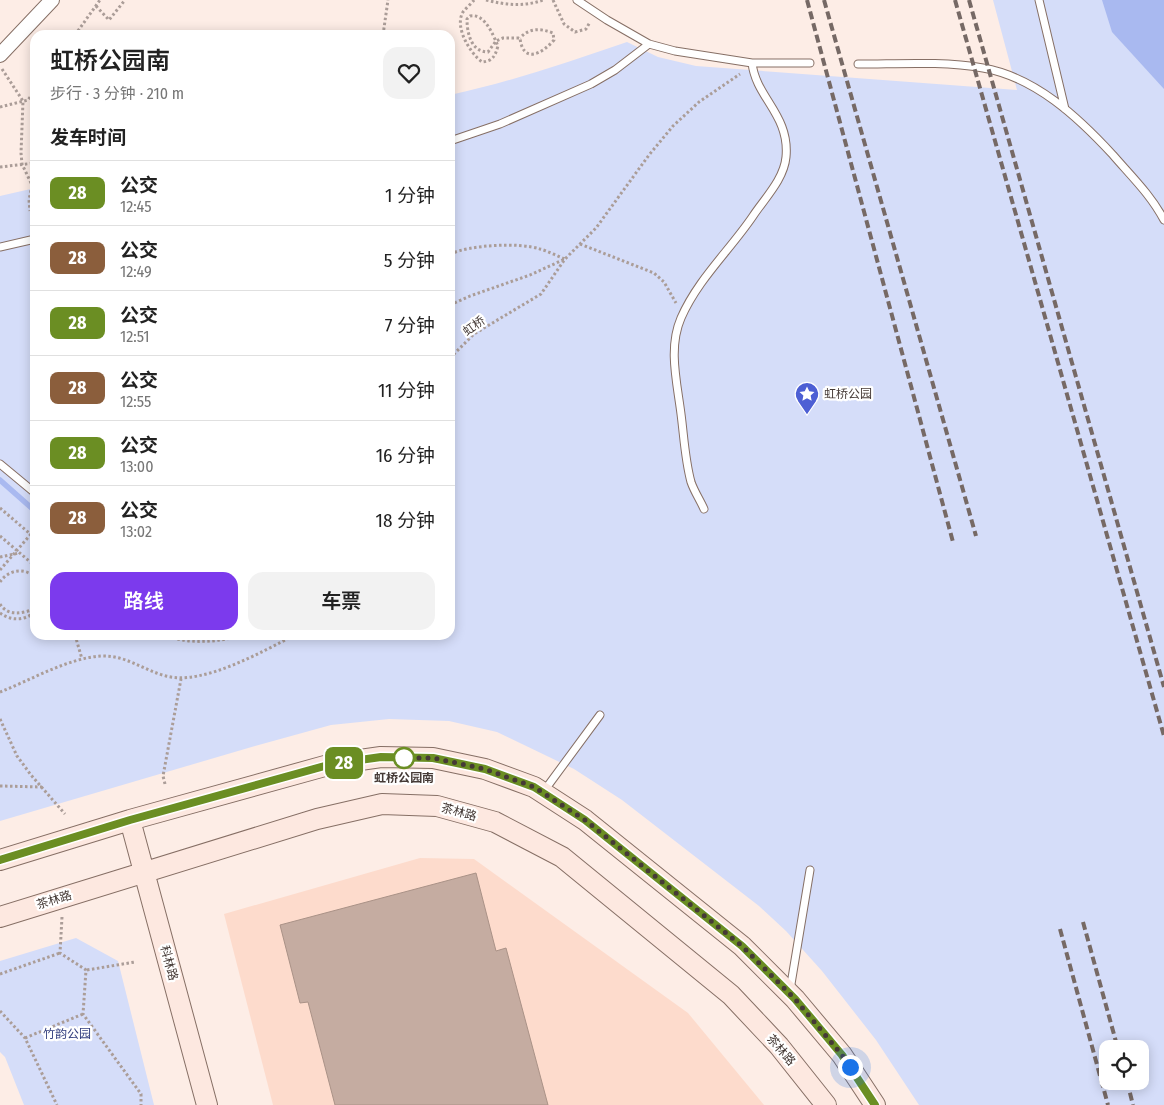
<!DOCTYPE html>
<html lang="zh">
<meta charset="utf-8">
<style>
body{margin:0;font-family:"Fira Sans Condensed","Noto Sans SC",sans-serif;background:#f2f2f2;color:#222;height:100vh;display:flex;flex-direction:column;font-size:19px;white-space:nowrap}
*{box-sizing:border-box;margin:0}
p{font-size:16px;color:#767676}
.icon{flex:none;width:28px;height:28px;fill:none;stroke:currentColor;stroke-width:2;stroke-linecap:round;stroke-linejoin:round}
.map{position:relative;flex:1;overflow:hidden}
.side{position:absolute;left:30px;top:30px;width:425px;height:610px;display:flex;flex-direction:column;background:#fff;border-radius:15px;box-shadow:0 2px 12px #0003}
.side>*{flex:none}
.badge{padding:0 10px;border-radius:8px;font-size:18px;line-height:32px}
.fabs{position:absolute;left:1099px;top:1040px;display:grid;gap:10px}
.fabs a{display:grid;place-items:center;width:50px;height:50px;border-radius:10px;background:#fff;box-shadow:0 2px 12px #0003;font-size:25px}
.you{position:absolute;width:25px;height:25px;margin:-12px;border:4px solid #fff;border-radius:50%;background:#1a73e8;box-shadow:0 0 0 8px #1a73e833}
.map>.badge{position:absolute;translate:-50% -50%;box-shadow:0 0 0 2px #fff}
h2{padding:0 20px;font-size:19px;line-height:45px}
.round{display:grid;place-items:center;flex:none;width:52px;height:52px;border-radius:15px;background:#f2f2f2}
.headline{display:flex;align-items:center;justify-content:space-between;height:85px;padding:0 20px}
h1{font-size:24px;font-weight:600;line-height:38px}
.cta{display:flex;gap:10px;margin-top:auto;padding:10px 20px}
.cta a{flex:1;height:58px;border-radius:15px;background:#7c3aed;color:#fff;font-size:20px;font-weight:600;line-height:58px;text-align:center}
.cta a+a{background:#f2f2f2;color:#222}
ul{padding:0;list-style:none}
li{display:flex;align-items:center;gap:15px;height:65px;padding:0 20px;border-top:1px solid #e0e0e0}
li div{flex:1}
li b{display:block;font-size:19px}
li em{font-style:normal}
li .badge{min-width:55px;font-weight:700;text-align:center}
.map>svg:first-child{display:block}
.built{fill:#fddbcc}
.green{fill:#d5ddf9;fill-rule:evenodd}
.water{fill:#a9b9f0}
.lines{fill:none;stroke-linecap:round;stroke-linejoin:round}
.stream{stroke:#a9b9f0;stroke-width:5.5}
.building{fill:#c5aca1;stroke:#aa9287}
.lane-casing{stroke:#866f65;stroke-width:9}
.street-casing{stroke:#866f65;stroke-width:16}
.secondary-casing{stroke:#866f65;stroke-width:22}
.path{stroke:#ab9d98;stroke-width:3;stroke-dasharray:2.5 2.5;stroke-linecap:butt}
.lane{stroke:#fff;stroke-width:7}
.street{stroke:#fff;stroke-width:14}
.secondary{stroke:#fde8e0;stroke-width:20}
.rail{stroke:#766965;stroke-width:4;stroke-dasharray:8 4;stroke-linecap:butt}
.path-bridge{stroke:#ab9d98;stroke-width:3;stroke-dasharray:2.5 2.5;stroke-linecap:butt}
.line-casing{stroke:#fff;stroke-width:11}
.line{stroke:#6b8e23;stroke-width:8}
.walk{stroke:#453a36;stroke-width:5;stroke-dasharray:0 9}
.stop-dot{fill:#fff;stroke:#6b8e23;stroke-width:2.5}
.labels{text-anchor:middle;stroke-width:4.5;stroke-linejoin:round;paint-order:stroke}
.street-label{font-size:12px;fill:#453a36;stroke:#fff}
.poi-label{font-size:12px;fill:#453a36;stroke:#fff;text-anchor:start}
.stop-label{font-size:12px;font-weight:bold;fill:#453a36;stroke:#fff}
.park-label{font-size:12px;fill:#313d7e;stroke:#fff}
</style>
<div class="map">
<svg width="1164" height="1105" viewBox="0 0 1164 1105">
<rect width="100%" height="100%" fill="#fdede6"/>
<path class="built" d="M420,858l54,1 214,154 76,92h-491l-49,-191z"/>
<path class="green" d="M993,0h171v1105h-245l-43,-65 -54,-69 -36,-40 -27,-25 -137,-106 -48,-31 -77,-37 -48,-11 -60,-2 -58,6 -76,21 -255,75v-625l35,-8v447h415v-540c60,-13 119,-33 177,-53l31,15 38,9 321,24zM1108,1049h32v32h-32z
M76,938l42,23 36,144h-130l-19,-48 -5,-5v-91z"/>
<path class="water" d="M1102,0h62v89l-52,-57z"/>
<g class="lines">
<path class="stream" d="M0,480l35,31"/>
</g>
<path class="building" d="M476,873l20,78 10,-3 42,157h-213l-27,-103 -8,1 -20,-78z"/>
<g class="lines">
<g class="lane-casing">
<path id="lane" d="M577,0l30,20 42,24 26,7 77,12h58
M1039,0l26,109
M858,64c41,0 84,-3 125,4 52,9 95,49 130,87 18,21 38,40 51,65
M450,141l50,-17 91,-40 24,-14 34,-26
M0,247l35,-8
M0,464l35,29
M704,509c-4,-9 -10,-18 -13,-27 -6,-22 -7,-45 -10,-68 -4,-32 -13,-66 0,-96 17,-39 49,-68 72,-102 12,-18 31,-37 33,-59 4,-42 -30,-59 -34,-94
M544,791l56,-76
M790,990l20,-120"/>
</g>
<g class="street-casing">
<path id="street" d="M0,55l52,-55"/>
</g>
<g class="secondary-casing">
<path id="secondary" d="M130,820l77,285
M0,860l130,-40 202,-56 49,-7 52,1 52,11 49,18 51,33 157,126 53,53 47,56 33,50
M0,917l317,-98 65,-15 55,2 58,16 67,35 169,138 48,51 47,59"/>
</g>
<path class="path" d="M474,0c-3,4 -8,8 -11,12 -9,15 7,41 19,50 11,-1 13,-6 16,-16 -5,-11 -13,-33 -28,-30l-3,3c0,14 4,33 21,33l8,-11 7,-3h17c3,26 22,16 34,2l-1,-7c-13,-5 -24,-5 -33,5
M486,0c20,5 38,7 57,0
M553,0l11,24 11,8 11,-3 4,-7
M96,6l13,14 16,-20
M75,35l25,-35
M383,35l5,-35
M2,69l21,32 -2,52 1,11 10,21 -3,15 1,11
M0,107l28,-7 7,-10
M0,167l35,-4
M450,239l4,14
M580,244l74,29 10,9 12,21
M450,254c20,-9 69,-12 90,-5 8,2 17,7 25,10
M450,305l20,-9 60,-21 35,-16
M450,358l24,-24 67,-40 24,-35 31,-31 53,-73 24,-29 26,-24 41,-28
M0,508l35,30
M0,536l35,30
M0,557l19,-4
M0,582c8,-12 24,-15 35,-5
M0,604c8,13 23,9 35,5
M0,613c11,8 24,8 35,-1
M75,635l7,24
M163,635c23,9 55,8 78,0
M0,692c31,-12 68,-34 101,-36 25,-1 42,14 65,20 37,10 97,-25 129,-41
M0,719l17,37 14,19 34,39
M165,784l-2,-8 18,-97
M0,786l42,1
M62,917l-2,36 26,17 -3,44 58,80v11
M87,970l48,-8
M0,974l60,-21
M0,1011l25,27 32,67
M25,1038l58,-24"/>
<use href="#lane" class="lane"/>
<use href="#street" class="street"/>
<use href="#secondary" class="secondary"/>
<path class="rail" d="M807,0l146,542
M824,0l152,536
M955,0l209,736
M969,0l195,687
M1083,922l35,127
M1060,929l48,176
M1127,1081l6,24"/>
<path class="path-bridge" d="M0,570l31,-36"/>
</g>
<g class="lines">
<g class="line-casing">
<path id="line" d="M0,860l130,-40 202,-56 49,-7 52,1 52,11 49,18 51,33 157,126 53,53 47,56 33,50"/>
</g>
<use href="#line" class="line"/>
<path class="walk" d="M404,758h-6h35l52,11 49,18 51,33 157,126 53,53 47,56 8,12"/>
</g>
<defs>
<g id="sight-pin" transform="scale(1.25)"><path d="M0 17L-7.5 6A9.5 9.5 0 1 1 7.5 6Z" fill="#4d5fd4" stroke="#fff"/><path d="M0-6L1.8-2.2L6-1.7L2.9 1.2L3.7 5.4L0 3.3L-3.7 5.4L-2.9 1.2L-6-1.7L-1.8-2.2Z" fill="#fff"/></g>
</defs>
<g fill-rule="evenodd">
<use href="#sight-pin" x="807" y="394"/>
</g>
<circle class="stop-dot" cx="404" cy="758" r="10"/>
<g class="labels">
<g class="street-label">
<text transform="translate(474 326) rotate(-36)" y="4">虹桥</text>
<text transform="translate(459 812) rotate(15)" y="4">茶林路</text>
<text transform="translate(54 900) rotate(-17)" y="4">茶林路</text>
<text transform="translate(169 963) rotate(75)" y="4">科林路</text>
<text transform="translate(781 1050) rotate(49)" y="4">茶林路</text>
</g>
<g class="poi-label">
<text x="824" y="398">虹桥公园</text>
</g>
<g class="stop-label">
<text x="404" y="782">虹桥公园南</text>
</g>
<g class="park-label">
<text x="67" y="1038">竹韵公园</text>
</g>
</g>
</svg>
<div class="fabs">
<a><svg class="icon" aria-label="locate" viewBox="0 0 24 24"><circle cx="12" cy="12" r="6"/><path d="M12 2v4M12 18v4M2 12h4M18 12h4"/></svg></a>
</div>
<div class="you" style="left:850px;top:1067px"></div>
<b class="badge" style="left:344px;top:763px;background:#6b8e23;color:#fff">28</b>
<section class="side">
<div class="headline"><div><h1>虹桥公园南</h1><p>步行 · 3 分钟 · 210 m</p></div><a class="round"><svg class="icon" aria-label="heart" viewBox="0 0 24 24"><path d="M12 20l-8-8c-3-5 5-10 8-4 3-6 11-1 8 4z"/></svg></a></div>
<h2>发车时间</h2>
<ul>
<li><span class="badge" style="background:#6b8e23;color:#fff">28</span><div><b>公交</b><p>12:45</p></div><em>1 分钟</em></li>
<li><span class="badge" style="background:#8b5e3c;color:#fff">28</span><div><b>公交</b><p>12:49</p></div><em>5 分钟</em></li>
<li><span class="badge" style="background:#6b8e23;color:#fff">28</span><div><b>公交</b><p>12:51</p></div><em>7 分钟</em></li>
<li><span class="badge" style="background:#8b5e3c;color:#fff">28</span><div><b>公交</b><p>12:55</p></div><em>11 分钟</em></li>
<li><span class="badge" style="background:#6b8e23;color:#fff">28</span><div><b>公交</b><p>13:00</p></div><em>16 分钟</em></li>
<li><span class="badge" style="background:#8b5e3c;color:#fff">28</span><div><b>公交</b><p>13:02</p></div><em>18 分钟</em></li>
</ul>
<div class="cta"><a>路线</a><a>车票</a></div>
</section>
</div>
